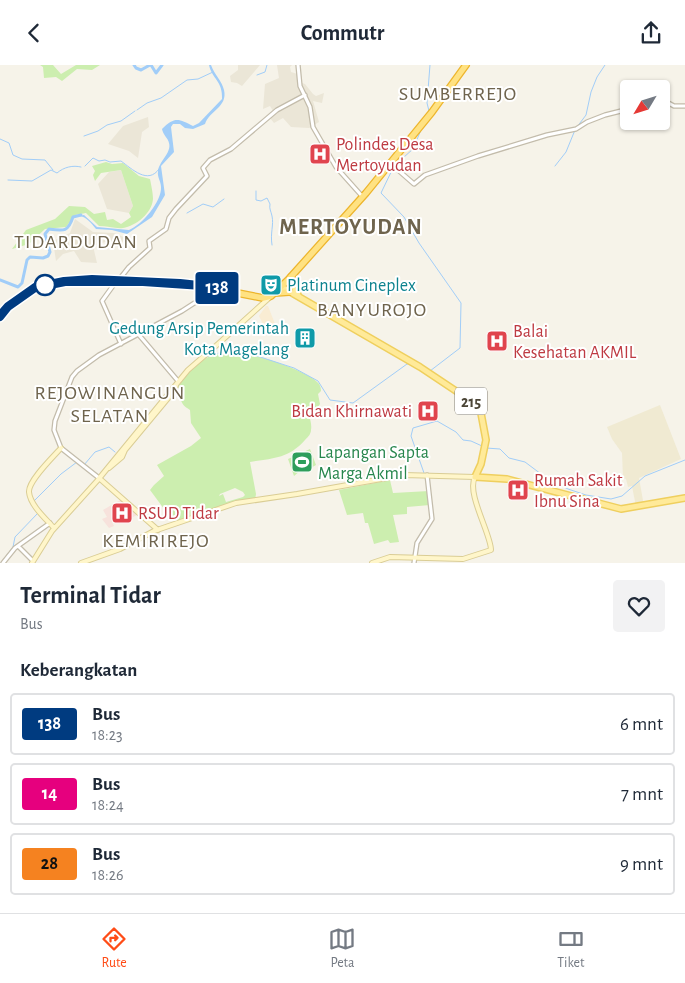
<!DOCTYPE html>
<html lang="id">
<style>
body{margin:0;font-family:"Alegreya Sans",sans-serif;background:#f2f2f3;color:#1f2937;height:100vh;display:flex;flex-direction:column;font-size:19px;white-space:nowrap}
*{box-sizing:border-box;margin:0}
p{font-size:16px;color:#747a83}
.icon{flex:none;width:28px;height:28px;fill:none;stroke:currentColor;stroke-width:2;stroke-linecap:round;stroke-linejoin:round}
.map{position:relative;height:498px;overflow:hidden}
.panel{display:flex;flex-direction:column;background:#fff;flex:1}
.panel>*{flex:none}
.badge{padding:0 10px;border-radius:4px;font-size:18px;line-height:32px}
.needle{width:32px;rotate:232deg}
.controls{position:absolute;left:620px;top:15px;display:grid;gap:10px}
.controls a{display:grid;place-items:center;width:50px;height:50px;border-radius:5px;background:#fff;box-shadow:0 1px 4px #0004;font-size:25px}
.map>.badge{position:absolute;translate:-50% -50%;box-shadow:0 0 0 2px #fff}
h2{padding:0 20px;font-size:19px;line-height:45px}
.round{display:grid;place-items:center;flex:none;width:52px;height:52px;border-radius:5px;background:#f2f2f3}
.head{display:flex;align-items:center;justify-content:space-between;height:85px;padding:0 20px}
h1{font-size:24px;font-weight:700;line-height:38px}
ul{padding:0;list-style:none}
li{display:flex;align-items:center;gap:15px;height:62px;margin:0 10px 8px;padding:0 10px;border:2px solid #e0e1e3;border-radius:5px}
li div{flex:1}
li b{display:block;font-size:19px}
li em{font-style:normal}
li .badge{min-width:55px;font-weight:700;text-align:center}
header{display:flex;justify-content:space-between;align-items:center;height:65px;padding:0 20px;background:#fff;font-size:22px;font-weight:700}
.tabs{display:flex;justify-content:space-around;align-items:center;height:70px;border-top:1px solid #e0e1e3;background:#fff;font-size:14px;color:#747a83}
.tabs a{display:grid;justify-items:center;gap:2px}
.tabs .selected{color:#ff4c17}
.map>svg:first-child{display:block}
.residential{fill:#ebe6d7}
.commercial{fill:#f9ecd3}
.education{fill:#f0ead2}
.medical{fill:#f7e2dc}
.green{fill:#cceeaf;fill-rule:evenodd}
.water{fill:#a1cdf8}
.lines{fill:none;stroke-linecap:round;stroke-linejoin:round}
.stream{stroke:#a1cdf8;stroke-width:1}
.river{stroke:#a1cdf8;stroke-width:3}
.tertiary-casing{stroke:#c3bcab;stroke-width:5.5}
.secondary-casing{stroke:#dacd95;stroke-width:6}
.primary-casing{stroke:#efcf5e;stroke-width:8}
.trunk-casing{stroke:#edb52d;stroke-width:8}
.tertiary{stroke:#fff;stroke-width:3}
.secondary{stroke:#fff6ca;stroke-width:4}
.primary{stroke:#ffea99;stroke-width:5}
.trunk{stroke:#ffe282;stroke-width:5.5}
.line-casing{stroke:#fff;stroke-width:11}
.line{stroke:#003b80;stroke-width:8}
.stop-dot{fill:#fff;stroke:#003b80;stroke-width:2.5}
.labels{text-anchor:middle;stroke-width:4;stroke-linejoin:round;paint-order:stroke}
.shield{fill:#fff;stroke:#817d73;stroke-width:1}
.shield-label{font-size:16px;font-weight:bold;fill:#4b4537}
.health-label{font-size:18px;fill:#be3a42;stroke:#fff;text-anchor:start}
.culture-label{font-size:18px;fill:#0d838f;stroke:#fff;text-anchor:start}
.leisure-label{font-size:18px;fill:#27864d;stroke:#fff;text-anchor:start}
.quarter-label{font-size:20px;letter-spacing:1px;fill:#6f644d;stroke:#fff}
.district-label{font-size:22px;font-weight:bold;letter-spacing:1px;fill:#6f644d;stroke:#fff}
</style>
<header><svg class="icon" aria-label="back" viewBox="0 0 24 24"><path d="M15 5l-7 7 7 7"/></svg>Commutr<svg class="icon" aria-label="share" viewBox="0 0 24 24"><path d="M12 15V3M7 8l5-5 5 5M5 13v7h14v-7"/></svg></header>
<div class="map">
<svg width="685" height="498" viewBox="0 0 685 498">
<rect width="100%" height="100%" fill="#f6f3e9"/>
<path class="residential" d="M238,0h22l-18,21 -5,-3 -6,-1 -1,-6 8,-6z
M277,0h15l-2,2 1,5 10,3 1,8 3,1 8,10 3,2 8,-3 -2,10 -9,-2 6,21 -10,6 -18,-1 -8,-9 -9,5 -4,-5 3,-7 -3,-5 -7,3 2,-25 14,-6z
M148,52l1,10 -7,5 -4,26 -9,-7 -21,-7 15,-18z
M121,105l12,36 -4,7 -22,-4 -9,-25 11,-12z
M75,154l18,13 21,1 12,5 -8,9 -10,-6 -15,5 4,17 -16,-1 -7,-11 -11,3 -7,7 -3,-20 17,-8z"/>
<path class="commercial" d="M422,61l1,2 -5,7 -5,14 -16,15 -3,-4 3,-4 -4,-3 12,-16 5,4z
M266,241h2l9,23 -6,3 -8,-8 -4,-8z"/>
<path class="education" d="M660,340l21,54 -42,19 5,28 -8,1 -4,-21 -4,1 -2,-8 -3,-1 -1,-25 -10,-14 -5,-12z"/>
<path class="medical" d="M122,434l17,15 -20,10 -2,-4 -5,2 2,4 -5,2 -7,-9 5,-2 -4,-7z"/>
<path class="green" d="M40,0h13l8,9 15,-9h24l-8,5 -15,-1 -15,12 -6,-4 -12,1 -1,-11z
M106,97l6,2 11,-1 16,13 11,3c1,5 3,14 3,20 -1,14 -17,27 -30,29 -7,1 -16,-2 -24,-2l-13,-13 -11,2 -9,12 -21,2 -16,15 -17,5 14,-19 29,-11 14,-13 16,1 9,7 11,-2 2,8 6,-1 8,5 10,-7 -2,-4 4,-7 -12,-36 -20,3 -6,8 -2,-6 2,-4 -3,-5z
M224,286c20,-1 77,17 92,30 4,3 5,6 5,10l-3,3 2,10 -4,6 -7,4c1,5 3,11 2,16 0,4 -3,7 -6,10 -17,19 -32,18 -55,22l6,32 -1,6c-27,4 -52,12 -78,21l-2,-6 -5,2 -20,-27 4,-5 10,-9 -7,-11 34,-19 10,-8 -10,-15 -1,-13c-6,-4 -8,-5 -10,-13l3,-5 -6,-6c13,-17 26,-30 47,-35zM235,423l8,4 2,3 -2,2 -17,5 -3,-8 -4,2 1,-2z
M310,384l6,16 -9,5 -7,1 -6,5 -6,-17z
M390,415l3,13 36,-2 1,14 -23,2v7l-14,1 6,27 -9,1 -2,-3 -14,4 -6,-21h-3l-2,-10 -16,2 -8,-25z"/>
<path class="water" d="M209,0h2c3,9 11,16 13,25 4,17 -15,21 -19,34l-12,5 -8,-1 -5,-4h-7l-2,3 3,25 -13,14 4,29 -13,22 -25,17 -15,-4 -16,-1c-5,-6 -9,-12 -17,-13l5,-1 13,12 32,3c13,-5 33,-29 32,-43 0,-5 -4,-11 -3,-15 0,-10 14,-19 11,-29 -1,-5 -6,-8 -7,-14 13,-13 17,-10 31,-3l6,-3 23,-24c1,-18 -10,-20 -13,-34z"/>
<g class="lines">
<path class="stream" d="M257,10l8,-3 2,-7
M137,45l10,-7 14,-5 26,-18 11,-1 15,-7
M429,46l-2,-8 3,-38
M577,62l9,-12 5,-23 6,-15 8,-12
M421,65l-8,19 -19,17 -13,27 23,24 15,26 42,60 -1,45 -30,23
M84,71l14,-5 9,-6 14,-4 14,-10
M0,74l9,4 4,12 9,4 23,1 8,10
M85,101l8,-8 6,3 6,-1 5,2 11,-1c11,8 27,24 38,8
M555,101l11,-14 9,-22
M8,115l24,1 19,-11 6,3c7,-6 16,-8 24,-6
M256,126v9l5,1 6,-3 3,6c-1,5 1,7 2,12 2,9 -2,17 0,29
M187,148l16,-9 10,3 11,-8
M206,292l20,-6h11l11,2 46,15 24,13 12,19 23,3 54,-39h2
M486,383l14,1 9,9 16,4 20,15 23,12 18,6 25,4 11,-3 23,-20 40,-16
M84,400l11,-13 14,-5 6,5
M424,408l-13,-37 2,-8 24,-7 19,11 7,8 8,1 11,5
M34,436l27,-27 16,-12
M1,498l12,-16 2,-10 23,-24"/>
<path class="river" d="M134,0l2,3 5,2 9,-5
M151,0l5,8 6,-8
M0,215l18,7 4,-4 5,-23 3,-3 13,1 5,-2 2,-4 -5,-18 4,-5c15,2 19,3 24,-12l8,-2"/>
<g class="tertiary-casing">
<path id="tertiary" d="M298,0l2,21 10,21 3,20 23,40 25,28
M661,34l13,7h11
M390,98l24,21 11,-9 53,-19 69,-21 29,-6 11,-7 18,-7 24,-6
M118,216l11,-14 21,-19 -1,-7 17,-12 3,-11 7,-9 31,-33 -4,-8 7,-8 21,-11 46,-39 28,-15
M115,218l-13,18 19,43
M139,270l39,46
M99,413l-38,-30 -7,-18 1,-9 17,-44 5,-6 22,-16 83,-44 34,-22
M18,481l15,15
M3,498l12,-15 35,-25
M414,498l3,-20 15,-24 -5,-44"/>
</g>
<g class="secondary-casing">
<path id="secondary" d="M109,403l13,-11 3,-7 49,-59 2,-6
M99,413l59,52
M54,463c-8,-9 -24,-23 -25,-36 -1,-11 24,-35 32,-44
M32,498l20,-32 45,-50 91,-111 30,-26 51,-46
M81,498l39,-14 34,-18 82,-28 61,-9 107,-19 71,2c-9,16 16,57 16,73l-28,9 -73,-2 -18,6"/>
</g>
<g class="primary-casing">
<path id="primary" d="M291,212v3l7,15
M280,221l140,81 57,38 3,3 6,32 -5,24 -6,13 32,2 114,30 64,-11"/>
</g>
<g class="trunk-casing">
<path id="trunk" d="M275,228l14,-1
M0,252l9,-10 26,-19 34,-7 116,3 22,3 56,11 8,-2 17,-16 78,-87 66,-81 34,-47"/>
</g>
<use href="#tertiary" class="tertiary"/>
<use href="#secondary" class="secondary"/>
<use href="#primary" class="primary"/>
<use href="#trunk" class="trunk"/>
</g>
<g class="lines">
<g class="line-casing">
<path id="line" d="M0,250l8,-9 27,-19 29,-6 28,-2 88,4 37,4 -74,-5h-78l-30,6 -27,19 -8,10"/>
</g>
<use href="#line" class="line"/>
</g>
<defs>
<g id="hospital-square" transform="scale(1.125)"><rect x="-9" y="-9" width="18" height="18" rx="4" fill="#e0444e" stroke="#fff"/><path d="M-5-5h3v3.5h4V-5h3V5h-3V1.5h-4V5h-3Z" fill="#fff"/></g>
<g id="theatre-square" transform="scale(1.125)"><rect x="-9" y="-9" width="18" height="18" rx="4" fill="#0f9aa8" stroke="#fff"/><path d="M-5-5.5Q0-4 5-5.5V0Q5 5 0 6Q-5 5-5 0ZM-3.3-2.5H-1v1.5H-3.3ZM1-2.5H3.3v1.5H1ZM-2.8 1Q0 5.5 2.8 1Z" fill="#fff"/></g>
<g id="building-square" transform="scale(1.125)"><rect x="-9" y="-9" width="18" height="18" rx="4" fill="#0f9aa8" stroke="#fff"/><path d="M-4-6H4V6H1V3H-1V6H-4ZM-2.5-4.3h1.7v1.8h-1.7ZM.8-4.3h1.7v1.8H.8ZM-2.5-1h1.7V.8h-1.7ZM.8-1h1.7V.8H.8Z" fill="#fff"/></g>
<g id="stadium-square" transform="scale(1.125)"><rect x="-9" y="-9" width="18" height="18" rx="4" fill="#2e9e5b" stroke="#fff"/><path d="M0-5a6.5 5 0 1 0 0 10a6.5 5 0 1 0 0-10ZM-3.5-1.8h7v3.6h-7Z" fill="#fff"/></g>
</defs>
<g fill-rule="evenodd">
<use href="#hospital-square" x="320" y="89"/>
<use href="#theatre-square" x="271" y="220"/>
<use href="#building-square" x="305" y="273"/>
<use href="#hospital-square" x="497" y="276"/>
<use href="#hospital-square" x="428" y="346"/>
<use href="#stadium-square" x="302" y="397"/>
<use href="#hospital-square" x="518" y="425"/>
<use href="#hospital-square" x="122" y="448"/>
</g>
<circle class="stop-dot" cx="45" cy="220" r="10"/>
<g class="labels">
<rect class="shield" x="455" y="322.5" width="32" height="27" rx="4"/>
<g class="shield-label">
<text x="471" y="342">215</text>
</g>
<g class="health-label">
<text x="336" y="85">Polindes Desa<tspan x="336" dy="21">Mertoyudan</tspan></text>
<text x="513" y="272">Balai<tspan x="513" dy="21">Kesehatan AKMIL</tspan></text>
<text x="412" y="352" text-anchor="end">Bidan Khirnawati</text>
<text x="534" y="421">Rumah Sakit<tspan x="534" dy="21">Ibnu Sina</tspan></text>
<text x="138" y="454">RSUD Tidar</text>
</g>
<g class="culture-label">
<text x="287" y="226">Platinum Cineplex</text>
<text x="289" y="269" text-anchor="end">Gedung Arsip Pemerintah<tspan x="289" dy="21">Kota Magelang</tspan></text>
</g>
<g class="leisure-label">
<text x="318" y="393">Lapangan Sapta<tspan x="318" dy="21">Marga Akmil</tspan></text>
</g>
<g class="quarter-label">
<text x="458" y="35">SUMBERREJO</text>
<text x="76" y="183">TIDARDUDAN</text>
<text x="372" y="251">BANYUROJO</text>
<text x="110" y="334">REJOWINANGUN<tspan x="110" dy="23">SELATAN</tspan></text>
<text x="156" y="482">KEMIRIREJO</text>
</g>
<g class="district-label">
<text x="351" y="169">MERTOYUDAN</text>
</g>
</g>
</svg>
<div class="controls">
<a><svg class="needle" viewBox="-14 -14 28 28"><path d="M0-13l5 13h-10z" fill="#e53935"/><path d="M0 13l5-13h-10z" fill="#747a83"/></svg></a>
</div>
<b class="badge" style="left:217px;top:223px;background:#003b80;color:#fff">138</b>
</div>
<section class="panel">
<div class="head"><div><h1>Terminal Tidar</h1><p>Bus</p></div><a class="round"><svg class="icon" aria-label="heart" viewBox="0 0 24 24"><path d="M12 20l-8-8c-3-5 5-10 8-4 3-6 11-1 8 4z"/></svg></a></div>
<h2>Keberangkatan</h2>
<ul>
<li><span class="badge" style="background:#003b80;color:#fff">138</span><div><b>Bus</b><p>18:23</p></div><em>6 mnt</em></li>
<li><span class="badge" style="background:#e6007e;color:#fff">14</span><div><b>Bus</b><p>18:24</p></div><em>7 mnt</em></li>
<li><span class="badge" style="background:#f58220;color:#111">28</span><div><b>Bus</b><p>18:26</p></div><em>9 mnt</em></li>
</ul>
</section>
<nav class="tabs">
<a class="selected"><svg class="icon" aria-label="directions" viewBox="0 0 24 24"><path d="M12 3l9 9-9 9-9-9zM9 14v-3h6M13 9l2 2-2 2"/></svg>Rute</a>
<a><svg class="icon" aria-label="map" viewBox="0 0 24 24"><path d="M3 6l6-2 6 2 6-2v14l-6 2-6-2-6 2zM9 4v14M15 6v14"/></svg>Peta</a>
<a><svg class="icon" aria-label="tickets" viewBox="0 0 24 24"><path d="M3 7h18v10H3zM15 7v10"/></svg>Tiket</a>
</nav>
